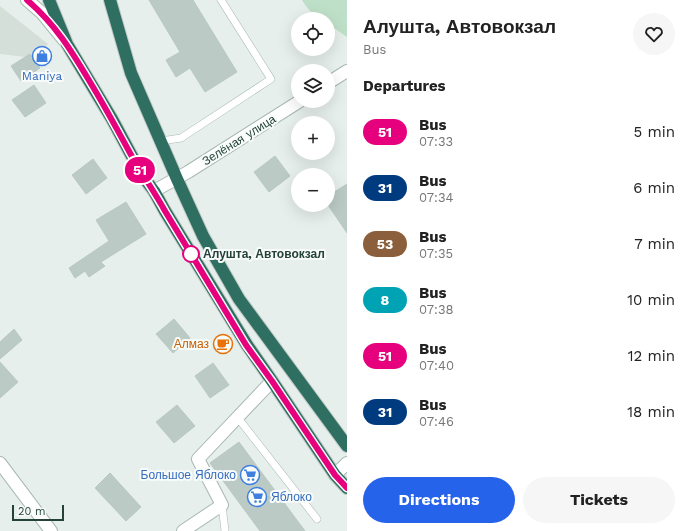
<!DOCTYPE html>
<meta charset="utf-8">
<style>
body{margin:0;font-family:"Work Sans",sans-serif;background:#f6f6f6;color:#222;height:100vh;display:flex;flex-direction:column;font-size:15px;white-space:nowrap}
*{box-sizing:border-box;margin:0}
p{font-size:13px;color:#767676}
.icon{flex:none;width:22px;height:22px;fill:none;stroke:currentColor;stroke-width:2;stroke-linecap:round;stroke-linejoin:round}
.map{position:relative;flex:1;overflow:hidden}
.side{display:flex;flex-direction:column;background:#fff;width:344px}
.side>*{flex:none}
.badge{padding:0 8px;border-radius:13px;font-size:14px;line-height:26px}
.controls{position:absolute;left:291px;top:12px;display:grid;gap:8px}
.controls a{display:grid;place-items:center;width:44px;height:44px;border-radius:50%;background:#fff;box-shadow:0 4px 16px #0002;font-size:20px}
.scale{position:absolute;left:12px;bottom:10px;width:52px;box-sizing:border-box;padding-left:4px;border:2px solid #24423a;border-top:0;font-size:11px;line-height:14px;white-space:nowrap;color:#24423a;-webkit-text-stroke:3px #f7fbf9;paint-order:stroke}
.map>.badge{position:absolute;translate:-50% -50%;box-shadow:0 0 0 2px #fff}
h2{padding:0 16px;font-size:15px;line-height:36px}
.round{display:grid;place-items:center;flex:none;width:42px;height:42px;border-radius:21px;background:#f6f6f6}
.summary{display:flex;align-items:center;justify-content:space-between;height:68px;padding:0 16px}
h1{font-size:19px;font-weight:700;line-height:30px}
.action{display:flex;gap:8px;margin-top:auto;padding:8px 16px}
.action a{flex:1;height:46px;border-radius:24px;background:#2563eb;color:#fff;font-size:16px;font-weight:700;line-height:46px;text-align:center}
.action a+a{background:#f6f6f6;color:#222}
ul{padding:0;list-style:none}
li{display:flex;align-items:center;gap:12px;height:56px;padding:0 16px}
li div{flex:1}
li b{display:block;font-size:15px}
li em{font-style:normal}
li .badge{min-width:44px;font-weight:700;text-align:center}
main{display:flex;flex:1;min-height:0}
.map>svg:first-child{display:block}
.built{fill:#d4dfda}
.green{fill:#bfe0c8}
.building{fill:#bbcac4;stroke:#b8c9c2}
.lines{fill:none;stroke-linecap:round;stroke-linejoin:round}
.lane-casing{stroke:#a8b8b2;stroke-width:8}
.street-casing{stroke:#a8b8b2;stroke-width:14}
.secondary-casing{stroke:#a4bbb3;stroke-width:14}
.highway-casing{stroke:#c2cac8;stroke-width:14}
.lane{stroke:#fff;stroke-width:7}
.street{stroke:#fff;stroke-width:12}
.secondary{stroke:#fff;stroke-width:12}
.highway{stroke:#2f6f62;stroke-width:12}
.line-casing{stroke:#fff;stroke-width:9}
.line{stroke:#e6007e;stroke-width:6}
.stop-dot{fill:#fff;stroke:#e6007e;stroke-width:2}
.labels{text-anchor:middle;stroke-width:4;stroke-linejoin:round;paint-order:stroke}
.shop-label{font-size:12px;fill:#366cbe;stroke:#f7fbf9}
.street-label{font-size:12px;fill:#24423a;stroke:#f7fbf9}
.stop-label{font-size:12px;font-weight:bold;fill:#24423a;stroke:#f7fbf9;text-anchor:start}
.food-label{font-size:12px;fill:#c56008;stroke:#f7fbf9;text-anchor:end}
</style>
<main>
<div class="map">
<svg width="347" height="531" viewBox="0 0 347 531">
<rect width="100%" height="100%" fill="#e6efeb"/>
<path class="built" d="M0,6l48,38 -14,14 -34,-4z"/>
<path class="green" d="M302,0h45v37l-19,-13v-5c-12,0 -20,-9 -26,-19z"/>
<path class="building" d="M149,0h44l44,72 -32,20 -15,-24 -14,9 -10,-17 14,-8z
M30,54l10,14 -19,13 -10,-15z
M34,85l12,18 -21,14 -13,-17z
M275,156l15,20 -21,16 -15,-20z
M93,159l14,19 -21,16 -14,-19z
M347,184v49l-19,-28v-9z
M126,202l20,32 -45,28 4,4 -16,11 -4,-6 -10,7 -6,-10 40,-27 -13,-21z
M174,319l16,19 -17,15 -17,-19z
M14,329l8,11 -22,19v-17z
M0,362l18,20 -18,16z
M213,363l16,22 -19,13 -15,-22z
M177,405l18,21 -21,17 -18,-21z
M239,442l66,89h-45l-50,-68z
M110,473l31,34 -15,14 -31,-33z"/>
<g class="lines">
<g class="lane-casing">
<path id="lane" d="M161,141l20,-3 90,-59 -50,-79
M238,418l79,101
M222,505l3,26"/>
</g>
<g class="street-casing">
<path id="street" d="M328,83l19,-12
M154,191l34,-19 112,-71
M0,463l51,68
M335,475l12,-12
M183,531l39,-26 -24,-46 74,-78"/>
</g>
<g class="secondary-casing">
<path id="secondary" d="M27,0l15,13 22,27"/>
</g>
<g class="highway-casing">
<path id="highway" d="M49,0l18,44 45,75 30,56 12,16 11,20 82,134 25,36 63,94 12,13
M110,0l21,73 46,106 26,57 36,63 108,147"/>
</g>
<use href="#lane" class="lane"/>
<use href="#street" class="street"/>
<use href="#secondary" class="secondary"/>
<use href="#highway" class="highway"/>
</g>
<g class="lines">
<g class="line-casing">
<path id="line" d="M27,0c28,24 44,50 63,82 14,23 27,47 40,71 11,20 24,38 35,58l81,134 26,36 63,94 12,13"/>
</g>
<use href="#line" class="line"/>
</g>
<defs>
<g id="shop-ring" transform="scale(1)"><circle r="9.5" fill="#f7fbf9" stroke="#3f7fe0" stroke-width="1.5"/><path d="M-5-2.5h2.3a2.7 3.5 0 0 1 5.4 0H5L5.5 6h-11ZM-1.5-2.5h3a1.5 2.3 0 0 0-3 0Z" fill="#3f7fe0"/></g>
<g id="cafe-ring" transform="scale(1)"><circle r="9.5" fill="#f7fbf9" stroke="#e8710a" stroke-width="1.5"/><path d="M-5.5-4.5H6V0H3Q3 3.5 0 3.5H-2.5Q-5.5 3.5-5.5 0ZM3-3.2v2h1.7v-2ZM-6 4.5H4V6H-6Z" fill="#e8710a"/></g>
<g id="supermarket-ring" transform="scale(1)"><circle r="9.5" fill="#f7fbf9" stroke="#3f7fe0" stroke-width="1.5"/><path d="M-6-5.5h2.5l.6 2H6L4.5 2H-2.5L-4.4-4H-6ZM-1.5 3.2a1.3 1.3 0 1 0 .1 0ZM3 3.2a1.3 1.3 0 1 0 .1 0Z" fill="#3f7fe0"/></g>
</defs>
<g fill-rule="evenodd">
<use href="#shop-ring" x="42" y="56"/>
<use href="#cafe-ring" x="223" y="344"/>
<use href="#supermarket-ring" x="250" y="475"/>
<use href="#supermarket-ring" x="257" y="497"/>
</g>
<circle class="stop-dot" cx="191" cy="254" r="8"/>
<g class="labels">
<g class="shop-label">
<text x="42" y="80">Maniya</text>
<text x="236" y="479" text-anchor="end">Большое Яблоко</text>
<text x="271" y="501" text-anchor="start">Яблоко</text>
</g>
<g class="street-label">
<text transform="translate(239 140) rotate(-32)" y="4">Зелёная улица</text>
</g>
<g class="stop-label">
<text x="203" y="258">Алушта, Автовокзал</text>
</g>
<g class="food-label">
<text x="209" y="348">Алмаз</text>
</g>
</g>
</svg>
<div class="controls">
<a><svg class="icon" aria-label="locate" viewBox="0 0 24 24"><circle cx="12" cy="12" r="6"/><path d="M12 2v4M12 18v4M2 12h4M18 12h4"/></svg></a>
<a><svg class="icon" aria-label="layers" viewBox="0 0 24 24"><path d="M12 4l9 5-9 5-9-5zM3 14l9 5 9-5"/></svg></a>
<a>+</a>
<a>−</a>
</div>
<div class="scale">20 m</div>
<b class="badge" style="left:140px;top:170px;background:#e6007e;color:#fff">51</b>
</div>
<section class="side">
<div class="summary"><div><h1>Алушта, Автовокзал</h1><p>Bus</p></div><a class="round"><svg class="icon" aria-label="heart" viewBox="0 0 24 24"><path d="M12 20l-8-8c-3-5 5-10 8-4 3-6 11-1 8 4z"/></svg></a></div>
<h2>Departures</h2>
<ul>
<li><span class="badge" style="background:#e6007e;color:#fff">51</span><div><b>Bus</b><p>07:33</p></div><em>5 min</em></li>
<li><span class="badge" style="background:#003b80;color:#fff">31</span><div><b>Bus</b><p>07:34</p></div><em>6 min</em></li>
<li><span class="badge" style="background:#8b5e3c;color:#fff">53</span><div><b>Bus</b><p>07:35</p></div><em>7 min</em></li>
<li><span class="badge" style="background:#00a3b4;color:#fff">8</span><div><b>Bus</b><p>07:38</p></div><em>10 min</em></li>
<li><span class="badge" style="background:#e6007e;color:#fff">51</span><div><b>Bus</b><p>07:40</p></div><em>12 min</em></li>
<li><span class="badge" style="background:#003b80;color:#fff">31</span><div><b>Bus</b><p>07:46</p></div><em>18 min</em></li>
</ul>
<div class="action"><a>Directions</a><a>Tickets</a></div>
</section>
</main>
